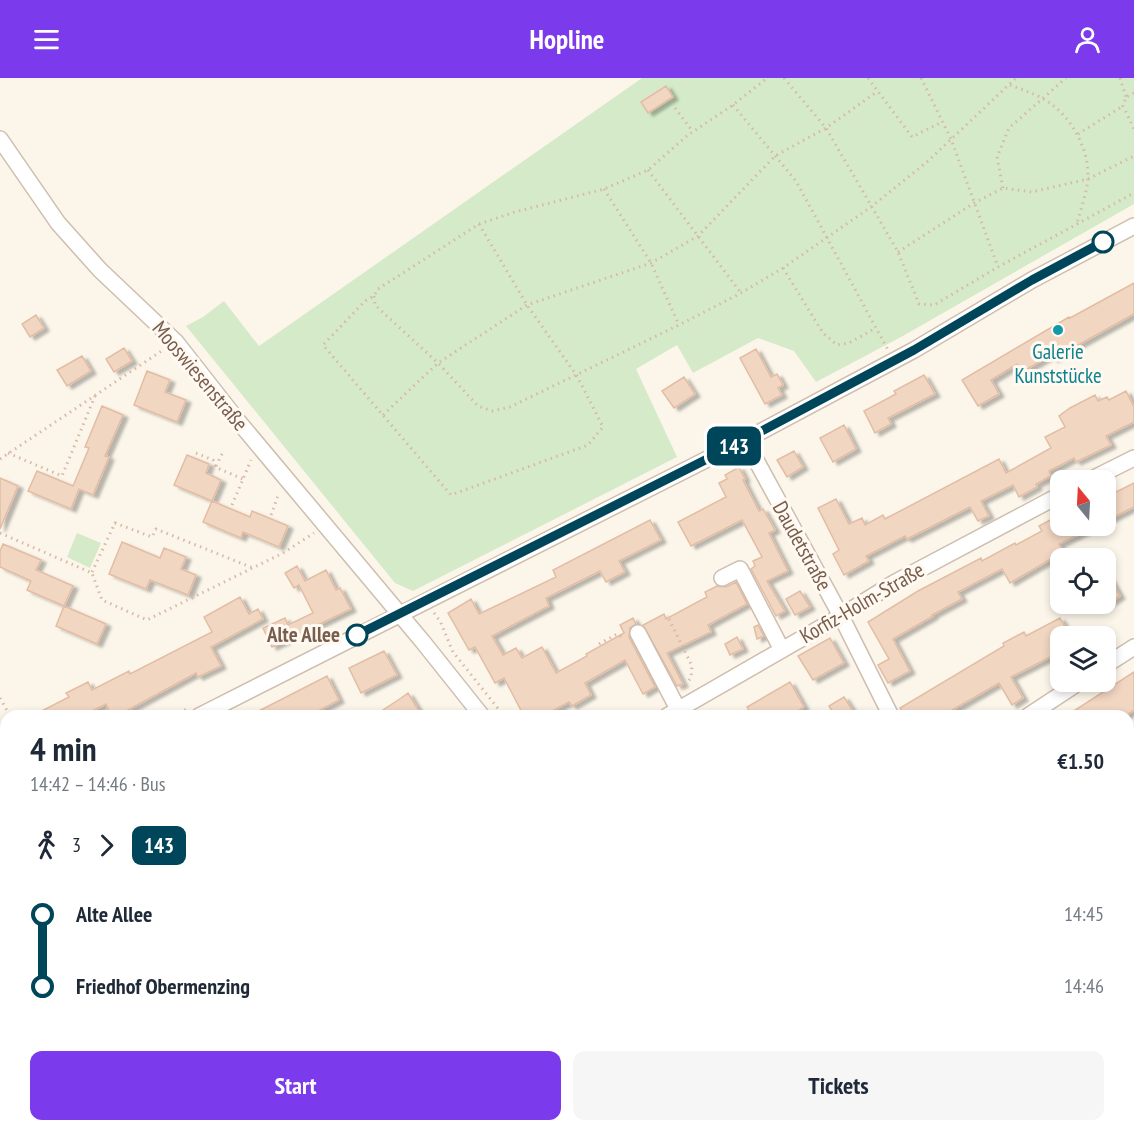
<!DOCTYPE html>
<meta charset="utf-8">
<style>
body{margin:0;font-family:"PT Sans Narrow",sans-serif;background:#f6f6f7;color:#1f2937;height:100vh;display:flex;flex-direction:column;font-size:22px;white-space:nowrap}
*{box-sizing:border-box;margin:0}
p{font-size:20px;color:#747a83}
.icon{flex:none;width:33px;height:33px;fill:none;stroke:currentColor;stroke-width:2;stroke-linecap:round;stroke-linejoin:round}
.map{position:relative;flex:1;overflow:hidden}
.sheet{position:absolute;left:0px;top:632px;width:1134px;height:422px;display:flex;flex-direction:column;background:#fff;border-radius:18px 18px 0 0;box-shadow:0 3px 9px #0003}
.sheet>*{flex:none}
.badge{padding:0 12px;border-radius:9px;font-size:21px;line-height:39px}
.needle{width:39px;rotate:342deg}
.controls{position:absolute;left:1050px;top:392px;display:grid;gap:12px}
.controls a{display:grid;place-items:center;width:66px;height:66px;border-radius:12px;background:#fff;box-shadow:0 3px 9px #0003;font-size:30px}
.map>.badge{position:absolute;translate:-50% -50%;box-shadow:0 0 0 3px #fff}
.legs{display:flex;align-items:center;gap:9px;height:66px;padding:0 30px;font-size:20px}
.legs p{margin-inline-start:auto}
.summary{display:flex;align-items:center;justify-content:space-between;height:102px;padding:0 30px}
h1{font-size:33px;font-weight:700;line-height:45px}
.button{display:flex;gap:12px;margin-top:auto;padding:12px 30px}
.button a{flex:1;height:69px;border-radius:12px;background:#7c3aed;color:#fff;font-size:24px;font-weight:700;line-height:69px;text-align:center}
.button a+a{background:#f6f6f7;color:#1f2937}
ul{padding:0 30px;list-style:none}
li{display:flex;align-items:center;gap:21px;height:72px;font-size:22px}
li i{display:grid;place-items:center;width:9px;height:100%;margin:0 8px;background:currentColor}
li i::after{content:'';width:15px;height:15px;margin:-8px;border:4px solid;border-radius:50%;background:#fff}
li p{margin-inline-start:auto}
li:first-child i{background:linear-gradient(#0000 50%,currentColor 0)}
li:last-child i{background:linear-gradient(currentColor 50%,#0000 0)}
header{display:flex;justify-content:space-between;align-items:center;height:78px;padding:0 30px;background:#7c3aed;color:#fff;font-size:27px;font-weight:700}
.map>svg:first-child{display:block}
.green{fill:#d5eac8}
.building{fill:#f1d6c2;stroke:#e3bda3;stroke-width:1.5;filter:url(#shadow)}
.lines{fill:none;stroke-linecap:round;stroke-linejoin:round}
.minor-casing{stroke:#cebeaf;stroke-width:18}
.path{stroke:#d7b9a5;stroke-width:3;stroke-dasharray:1.5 4.5;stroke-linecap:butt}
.minor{stroke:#fff;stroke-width:15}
.line-1-casing{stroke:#fff;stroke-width:14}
.line-1{stroke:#00465a;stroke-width:9}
.stop-1-dot{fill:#fff;stroke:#00465a;stroke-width:3}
.culture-dot{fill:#0f9aa8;stroke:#fff9f1;stroke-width:2}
.labels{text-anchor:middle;stroke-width:6;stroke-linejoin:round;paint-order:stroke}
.culture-label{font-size:21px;fill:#0d838f;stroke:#fff9f1}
.street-label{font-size:21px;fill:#775d4d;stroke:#fff9f1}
.stop-label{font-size:21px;font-weight:bold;fill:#775d4d;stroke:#fff9f1;text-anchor:end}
</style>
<header><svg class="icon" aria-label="menu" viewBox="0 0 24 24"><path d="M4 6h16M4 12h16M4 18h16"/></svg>Hopline<svg class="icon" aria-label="person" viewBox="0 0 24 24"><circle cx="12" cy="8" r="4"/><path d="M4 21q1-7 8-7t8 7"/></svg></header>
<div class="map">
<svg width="1134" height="1052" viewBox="0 0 1134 1052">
<defs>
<filter id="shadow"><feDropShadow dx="5" dy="3" stdDeviation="1.5" flood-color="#0004"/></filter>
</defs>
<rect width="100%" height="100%" fill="#fcf6ea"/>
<path class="green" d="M642,0h492v126l-233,133 -85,45 -22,-31 -36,-13 -65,35 -16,-28 -41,24 41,88 -264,134 -18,-8 -209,-257 17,-9 21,-16 35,45z
M77,455l24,10 -11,25 -23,-11z
M1134,691v108l-6,6v-109z
M682,1047h152l-5,5h-151z"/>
<path class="building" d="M666,8l7,11 -25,16 -7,-11z
M1134,205v31l-81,45 -2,-4 -29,17 -5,-8 -26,16 8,14 -21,12 -16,-26 107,-63 1,1z
M36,237l8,13 -14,9 -8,-13z
M124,270l8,13 -18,11 -8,-13z
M756,271l15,28 6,-3 6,11 -5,3 4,7 -17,9 -25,-46z
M82,278l9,15 -24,15 -10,-16z
M147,293l23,9 -5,12 21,8 -9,22 -43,-17z
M924,297l11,19 -47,24 3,6 -16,9 -11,-22 32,-17 -2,-3z
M684,299l11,17 -21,14 -12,-17z
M1126,313l8,16v15l-28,14 5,9 -35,17 -2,-4 -25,13 2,5 -15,8 1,3 -18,10 -6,-12 -32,16 8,15 -11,5 -8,-14 -63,32 -2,-3 -39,20 3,5 -25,14 -11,-21 6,-4 -21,-42 18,-9 13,25 13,-6 3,7 18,-10 2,4 114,-60 7,14 45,-25 -6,-11 20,-10 -6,-11 11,-8 25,-13 3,6 9,-4 2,3z
M102,328l21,9 -18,41 4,1 -16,38 -14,-6 -8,20 -43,-18 9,-20 36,15 16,-38 -4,-1z
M844,347l12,24 -23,13 -13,-24z
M794,373l9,16 -16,10 -10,-17z
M187,377l22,9 -3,9 15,7 -9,21 -38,-16z
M739,389l6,12 -2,1 16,31 4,-2 12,21 -6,3 19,38 -21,10 18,30 -9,5 -25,-47 4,-3 -2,-5 9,-4 -20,-37 -51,26 -13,-24 48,-25 -7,-14 8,-4 -2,-4z
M0,400l18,8 -18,43z
M1134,405v24l-28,14v-24z
M212,423l38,16 2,-6 36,15 -9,21 -36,-15 -2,6 -38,-16z
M1052,441l4,6h42l-39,19 4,8 -53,31 -8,-14 -44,23 4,7 -30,16 1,1 -40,23 17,32 -22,12 -10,-18 11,-6 -21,-37 50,-31 63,-33 1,3 33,-18 1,2 26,-14 -3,-5z
M650,442l11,20 -42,21 6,11 -19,10 -6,-11 -54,27 3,8 -57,30 11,19 13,-7 6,10 20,-11 14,26 31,-17 -1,-2 38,-21 -4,-8 13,-7 3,6 -6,4 -1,9 26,50 -12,7 -18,-34 -40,23 6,12 -19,11 -3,-4 -26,14h-19l-20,-38 -9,5 -20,-36 -6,3 -21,-37 23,-14 8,15 77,-37 -3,-7z
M122,464l38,16 4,-10 22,9 -5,12 15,6 -8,20 -38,-15 -4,9 -37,-15z
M3,466l38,16 -5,10 37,16 -9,20 -37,-16 4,-9 -31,-14v-16z
M297,488l8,15 21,-11 10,20 4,-2 11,21 -79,38 -9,-19 22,-10 3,7 25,-12 -14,-28 -5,3 -9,-15z
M1106,494l14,24 -14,9z
M736,504l11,22 -39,21 3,7 -44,21 16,31 -6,2 -34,-61 21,-11 2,5 41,-22 -2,-5 12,-6 9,1z
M800,513l10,16 -15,8 -9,-16z
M240,519l9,17 9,-5 5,10 -52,28 10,19 -23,11 -2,-4 -79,43h-6l-5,-12 -24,12h-50l37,-19 -3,-4 22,-11 4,8 37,-19 1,3 82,-42 -8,-15z
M64,528l42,18 -9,20 -41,-18z
M1060,540l10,18h-10v16l-49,25 12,21 -11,7 -13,-22 -57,33h-38l-4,-8 104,-62 -1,-3 21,-11 2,4z
M758,547l6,11 -7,3 -3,-12z
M737,559l6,12 -13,6 -5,-11z
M830,560l14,25 -31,17 -15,-24z
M384,573l13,24 -36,18 -12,-25z
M1134,594v38l-9,6h-59z
M327,598l12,24 -30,16h-60z
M790,604l14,25 -14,9h-38l-5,-9z
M408,615l14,23h-48l27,-18z
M844,619l12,19h-21l-6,-10z"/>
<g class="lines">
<g class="minor-casing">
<path id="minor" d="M0,61l58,84 42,47 76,72 62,79 185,221 59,74
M745,362l96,176 50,100
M1090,402l44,-22
M722,500l18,-9 42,81
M638,555l40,76
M1106,587l28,-18
M199,638l546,-276 169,-90 118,-70 102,-54
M667,638l174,-100 53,-33 166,-88
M1028,638l53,-35
M0,736l6,-3
M1128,903l6,5
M0,927l6,-3
M166,1047l3,5
M395,1047l6,5
M882,1047l6,5
M532,1052l5,-5
M854,1052l5,-5"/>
</g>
<path class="path" d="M784,0l42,50 72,124 21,52 15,1 64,-38 136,-74
M868,0l44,59 30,-15
M921,0l30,61 47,128
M1120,0l6,19
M1010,7c10,4 20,7 30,12 29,15 49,49 48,81 -1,14 -7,31 -11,45
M1134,15l-8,4 -3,9 11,23
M733,27l63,76 92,169
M675,30l18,24
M1078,56l45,-28
M648,92l93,123
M1003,110l-6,-31 12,-29 57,-50
M604,111l47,74 28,62
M479,146l48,81 50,71 26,51 -15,18 -137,50 -128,-150 42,-44 9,-5 4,-7 101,-65 36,-12 89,-23 44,-19 40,-35 45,-30 34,-27
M898,174l76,-49 29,-15 29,4 56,-13 46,-23
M783,190l40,65 14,12 12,-2 25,-14
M374,218l1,9 63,58 40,43 14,5 18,-4 169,-82 62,-32 42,-25 88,-61 57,-46 88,-83
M383,337l55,-52 89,-58 124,-42 47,-27 77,-80 51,-28 52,-37
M8,375l54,23 33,-80
M196,375l17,7 2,7 28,12
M0,381l163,-109
M216,388l7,-14
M232,427l19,-45
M271,437l8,-22
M0,455l92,40 10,27 45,20 136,-67 31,-20
M92,494l23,-49 37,14 4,-8 97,39
M434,535l6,8 13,31 51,64
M669,541l23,47 -1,12 -7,8 1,3
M599,566l18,-10 7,4
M0,620l10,18
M174,638l13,-7
M1128,793l6,-7
M1128,818h6
M1128,1024l6,-2
M293,1047l5,5
M767,1047l5,5
M798,1047l13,3 8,-3
M906,1047l7,5
M0,1050l10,-2 11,2 1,2
M507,1052l4,-5
M554,1052l5,-5
M688,1052l4,-5
M835,1052l4,-5
M1108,1052l2,-5"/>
<use href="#minor" class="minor"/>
</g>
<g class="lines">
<g class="line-1-casing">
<path id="line-1" d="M357,557l388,-195 169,-90 118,-70 71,-38"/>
</g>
<use href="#line-1" class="line-1"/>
</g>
<g class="stop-1-dot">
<circle cx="1103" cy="164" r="10"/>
<circle cx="357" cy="557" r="10"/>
</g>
<circle class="culture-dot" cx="1058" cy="252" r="6"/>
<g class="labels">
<g class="culture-label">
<text x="1058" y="281">Galerie<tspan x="1058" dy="24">Kunststücke</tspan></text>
</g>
<g class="street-label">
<text transform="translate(200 298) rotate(50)" y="7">Mooswiesenstraße</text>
<text transform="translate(802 468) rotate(61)" y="7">Daudetstraße</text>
<text transform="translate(862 525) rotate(-30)" y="7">Korfiz-Holm-Straße</text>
</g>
<g class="stop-label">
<text x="340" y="564">Alte Allee</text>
</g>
</g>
</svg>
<div class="controls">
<a><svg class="needle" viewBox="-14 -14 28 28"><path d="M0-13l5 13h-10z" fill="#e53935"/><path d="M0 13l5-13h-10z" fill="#747a83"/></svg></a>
<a><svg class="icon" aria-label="locate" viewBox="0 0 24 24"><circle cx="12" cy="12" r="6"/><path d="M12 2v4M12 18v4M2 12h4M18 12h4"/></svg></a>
<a><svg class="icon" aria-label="layers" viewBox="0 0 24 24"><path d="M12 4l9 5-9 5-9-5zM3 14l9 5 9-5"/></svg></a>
</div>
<b class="badge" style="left:734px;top:368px;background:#00465a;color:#fff">143</b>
<section class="sheet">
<div class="summary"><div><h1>4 min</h1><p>14:42 – 14:46 · Bus</p></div><b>€1.50</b></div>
<div class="legs"><svg class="icon" aria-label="walk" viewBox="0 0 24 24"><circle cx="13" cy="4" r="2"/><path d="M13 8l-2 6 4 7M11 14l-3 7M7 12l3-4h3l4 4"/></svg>3<svg class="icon" aria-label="forward" viewBox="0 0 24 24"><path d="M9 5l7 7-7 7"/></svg><b class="badge" style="background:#00465a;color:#fff">143</b></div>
<ul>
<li><i style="color:#00465a"></i><b>Alte Allee</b><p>14:45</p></li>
<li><i style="color:#00465a"></i><b>Friedhof Obermenzing</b><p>14:46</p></li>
</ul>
<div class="button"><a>Start</a><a>Tickets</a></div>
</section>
</div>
